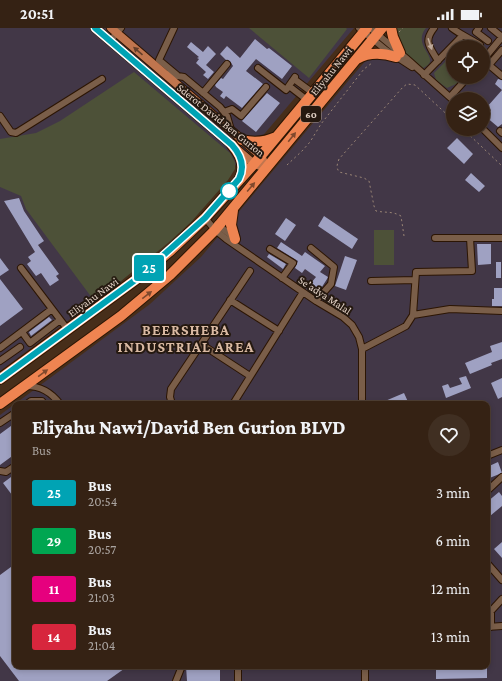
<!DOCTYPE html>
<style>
body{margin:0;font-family:"Crimson Pro",serif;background:#402f22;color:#f1f3f6;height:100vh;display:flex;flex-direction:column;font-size:15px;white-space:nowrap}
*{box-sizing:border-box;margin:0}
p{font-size:13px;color:#aaa4a0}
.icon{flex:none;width:22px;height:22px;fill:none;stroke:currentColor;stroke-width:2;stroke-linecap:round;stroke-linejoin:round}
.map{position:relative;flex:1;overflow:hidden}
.drawer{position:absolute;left:12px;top:373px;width:478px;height:268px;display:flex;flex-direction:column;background:#352214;border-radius:8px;box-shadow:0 2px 6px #0003,0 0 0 1px #4f3f34}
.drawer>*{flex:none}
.badge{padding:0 8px;border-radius:3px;font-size:14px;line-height:26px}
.fabs{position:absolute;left:446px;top:12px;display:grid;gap:8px}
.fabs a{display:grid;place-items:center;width:44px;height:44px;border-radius:50%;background:#352214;box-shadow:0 2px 6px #0003,0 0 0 1px #4f3f34;font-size:20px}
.map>.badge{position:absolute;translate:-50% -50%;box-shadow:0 0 0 2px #fff}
.round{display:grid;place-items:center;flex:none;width:42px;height:42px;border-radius:21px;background:#402f22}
.headline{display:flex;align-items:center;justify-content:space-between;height:68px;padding:0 20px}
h1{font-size:19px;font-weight:800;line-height:30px}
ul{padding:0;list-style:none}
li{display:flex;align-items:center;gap:12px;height:48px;padding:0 20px}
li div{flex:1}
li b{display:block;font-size:15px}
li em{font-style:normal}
li .badge{min-width:44px;font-weight:700;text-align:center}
.status{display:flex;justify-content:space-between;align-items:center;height:28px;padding:0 20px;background:#352214;direction:ltr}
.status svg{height:11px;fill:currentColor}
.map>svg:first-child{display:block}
.industrial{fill:#423747;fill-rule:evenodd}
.green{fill:#4d5138}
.building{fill:#9fa1c2}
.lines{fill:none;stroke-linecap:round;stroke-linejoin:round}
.minor-casing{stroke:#2c1503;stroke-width:8}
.major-casing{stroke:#2c1503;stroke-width:10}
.highway-casing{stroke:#2c1503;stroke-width:12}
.path{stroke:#9a8575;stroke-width:1;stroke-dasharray:2 3;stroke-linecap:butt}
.minor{stroke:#7a5e49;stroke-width:6}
.major{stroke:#c0754e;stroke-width:8}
.highway{stroke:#ef8451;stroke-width:10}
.oneway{fill:#bea99a}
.oneway2{fill:#633e29}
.oneway3{fill:#80492d}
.line-casing{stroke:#fff;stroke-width:9}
.line{stroke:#00a3b4;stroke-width:6}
.stop-dot{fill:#fff;stroke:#00a3b4;stroke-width:2}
.labels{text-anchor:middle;stroke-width:4;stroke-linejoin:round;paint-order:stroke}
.shield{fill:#251910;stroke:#aa9a8f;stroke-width:1}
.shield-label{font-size:10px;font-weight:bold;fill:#e3d2c6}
.street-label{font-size:11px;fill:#e3d2c6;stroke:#251910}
.district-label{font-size:15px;font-weight:bold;letter-spacing:1px;fill:#dabaa3;stroke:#251910}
</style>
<div class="status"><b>20:51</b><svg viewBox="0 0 49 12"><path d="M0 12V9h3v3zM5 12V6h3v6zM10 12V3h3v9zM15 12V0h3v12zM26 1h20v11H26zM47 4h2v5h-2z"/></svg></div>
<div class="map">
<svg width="502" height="653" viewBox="0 0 502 653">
<rect width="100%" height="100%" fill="#472e1a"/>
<path class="industrial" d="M0,0h354l-94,111 -90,97 -50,46 -120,89z
M394,0h108v653h-502v-266l150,-111 51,-47 148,-177zM453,19h30v30h-30zM453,71h30v30h-30zM15,376h472v262h-472z"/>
<path class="green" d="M249,0h97l1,1 -38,49z
M397,0h29c-16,20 20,31 -5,41l-22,-21 -3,-17z
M453,26v23h10l-7,7 -9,4 -11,-8 -2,-7z
M134,44l96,81 5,9v7l-7,11 -37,42 -23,21 -73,59 -69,-93 -5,-13 -21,-9v-48l36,-6 24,-12z
M374,202h20v35h-20z"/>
<path class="building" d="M255,11l12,10 2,-1 23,18 -10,13 -26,-20 -10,12 17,13 -21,24 -16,-12 -2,3 -4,-3 3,-4 -7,-5 -1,-2 6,-7 2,1 10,-13 -3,-5 -4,-1 -6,-6 7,-8 13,12z
M191,14l12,10 5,-6 8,8 -10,11 8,7 -6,7 -5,-4 3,-3 -10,-9 3,-4 -2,-1 2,-1 -12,-10z
M498,51l4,1v44l-4,3 -13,-11 6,-6 -4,-3 15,-17 -7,-6z
M267,65l13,10 -24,29 -14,-11z
M457,110l16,16 -9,10 -17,-16z
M471,145l14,13 -6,6 -14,-12z
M19,170l5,13 20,30 -6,4 21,29 -3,2 3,4 -9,6 -9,-13 -5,3 -9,-12 4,-3 -3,-4 7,-5 -31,-51z
M324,188l34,23 -6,10 -34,-23z
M286,190l10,7 -11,16 -10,-7z
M281,214l21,14 3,-4 20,14 -5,6 8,5 -1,2 -7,11 -9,-7 5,-6 -11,-8 -3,4 -7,-5 3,-7 -21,-13z
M477,216h14v20l-13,1z
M269,226l17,10 -3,5 -16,-12z
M345,228l12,4 -11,30 -11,-4z
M0,230l9,12 -9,6z
M496,234h5v16h-5z
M0,251l23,30 -23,17z
M494,260h8v18h-10v-7h2z
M49,289l3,3 -21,16 -2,-4z
M502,314v17l-11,4 1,2 -22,9 -5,-11 27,-11 -2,-6z
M466,348l5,12 -25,10 -4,-12 6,-2 2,4 12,-4 -3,-6z
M502,350v19l-4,2 -7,-16z
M404,365l5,11h-31z
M15,395v31l-15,11v-31z
M498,434l4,11 -15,6v-12z
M15,446v25l-12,-16z
M499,464l3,4v10l-12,10 -3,-3v-11z
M502,514v16l-8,-9z
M15,536v102h113l-21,15h-88l-19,-25v-81z
M186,638h34v15h-33z
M487,640v10l-51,1v-10z"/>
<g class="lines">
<g class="minor-casing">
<path id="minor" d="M174,0l-15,32 18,15
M359,0l27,22 26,17
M370,0l36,30 47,42
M434,0c-11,14 -4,19 4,33
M452,0c9,7 19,11 28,17
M479,0l-3,4 12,9
M491,0l11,9
M110,13l11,-13
M502,22l-13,15 13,11
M483,32l19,-23
M258,40l28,22 9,-13
M165,46l19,3 36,30 7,9 4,14
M424,47l38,-39
M294,51l19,14
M289,58l18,14
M203,65l24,-29
M450,69l18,-20
M224,84l8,-3 9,7 25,-29
M0,88l11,16 5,1 86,-54
M483,101l19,19
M500,103l2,2
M205,190l10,12 11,9 90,62 27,16 9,8 7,12 3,12v55
M217,196l16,13
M435,210h35
M311,220l23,19 -3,17 -15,17
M270,221l23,14 -11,15
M21,240l47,62
M371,253l44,-1
M230,272l49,31
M413,287l37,-6 52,2
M22,304l8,11 30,-23
M201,316l49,32
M0,320l52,-39
M362,321l44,-23 7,-11 3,-43 56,-1 -2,-33h32
M0,333l20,-14
M26,358c15,0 25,6 34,18
M27,376l4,-3h11l2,3
M172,376l-2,-7 1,-8 79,-118
M233,376l70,-112
M0,395l15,-10
M487,428l15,-6
M0,443l6,1 9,-6
M487,463l15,-14
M487,535l15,17
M487,599l15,-1
M491,599v-16l11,-12
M238,638v15
M365,638v15
M176,653l6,-15"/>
</g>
<g class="major-casing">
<path id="major" d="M95,0l159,136 13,4
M111,0l150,128 2,4"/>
</g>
<g class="highway-casing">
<path id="highway" d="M391,0l2,9 7,16
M357,31c12,-7 26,-6 39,-2
M242,112c12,3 23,2 34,-3
M232,117c8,9 14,21 8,33
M233,182l-2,15 4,14
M0,351l138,-101 31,-26 36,-34 49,-54 113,-136
M0,376l121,-88 49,-41 45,-45 167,-202"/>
</g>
<path class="path" d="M399,4l4,-4
M463,101l39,37
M287,137l15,-14 8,-9 11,-18 43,-55 8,-6
M404,208l-3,-20c-9,-5 -15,-3 -25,-5l-2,-5 -5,-25 -5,-3 -25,-6c-3,-5 -2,-7 0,-13l64,-72 4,-3 8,1 38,35"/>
<use href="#minor" class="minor"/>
<use href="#major" class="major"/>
<use href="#highway" class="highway"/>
</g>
<defs><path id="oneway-solid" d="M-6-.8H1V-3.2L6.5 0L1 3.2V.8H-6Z"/></defs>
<use class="oneway" href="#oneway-solid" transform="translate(430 16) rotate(71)"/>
<use class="oneway2" href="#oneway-solid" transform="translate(138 23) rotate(-139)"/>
<g class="oneway3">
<use href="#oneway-solid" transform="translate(292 109) rotate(-51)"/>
<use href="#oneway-solid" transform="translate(251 159) rotate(-50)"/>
<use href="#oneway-solid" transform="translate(147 267) rotate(-38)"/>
<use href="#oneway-solid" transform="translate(43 345) rotate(-36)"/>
</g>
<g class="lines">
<g class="line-casing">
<path id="line" d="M0,351l138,-101 67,-60 34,-39c6,-12 2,-24 -7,-34l-137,-117"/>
</g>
<use href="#line" class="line"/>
</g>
<circle class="stop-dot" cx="229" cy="163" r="8"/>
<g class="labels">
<rect class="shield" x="301" y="78" width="20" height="16" rx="3"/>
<g class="shield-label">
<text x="311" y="90">60</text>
</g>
<g class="street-label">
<text transform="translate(331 43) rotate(-51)" y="4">Eliyahu Nawi</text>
<text transform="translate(221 92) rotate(39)" y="4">Sderot David Ben Gurion</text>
<text transform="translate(325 267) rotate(33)" y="4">Se'adya Malal</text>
<text transform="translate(93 269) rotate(-36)" y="4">Eliyahu Nawi</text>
</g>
<g class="district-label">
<text x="186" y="307">BEERSHEBA<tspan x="186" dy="17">INDUSTRIAL AREA</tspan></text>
</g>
</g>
</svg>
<div class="fabs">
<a><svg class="icon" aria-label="locate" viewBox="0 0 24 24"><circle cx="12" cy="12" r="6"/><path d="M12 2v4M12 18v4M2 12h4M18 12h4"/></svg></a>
<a><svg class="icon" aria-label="layers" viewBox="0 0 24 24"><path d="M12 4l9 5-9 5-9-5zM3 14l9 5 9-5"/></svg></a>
</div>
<b class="badge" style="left:149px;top:240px;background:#00a3b4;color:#fff">25</b>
<section class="drawer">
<div class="headline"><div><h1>Eliyahu Nawi/David Ben Gurion BLVD</h1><p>Bus</p></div><a class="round"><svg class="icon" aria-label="heart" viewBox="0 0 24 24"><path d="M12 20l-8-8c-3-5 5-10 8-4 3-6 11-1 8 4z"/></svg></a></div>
<ul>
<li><span class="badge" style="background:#00a3b4;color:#fff">25</span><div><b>Bus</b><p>20:54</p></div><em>3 min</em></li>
<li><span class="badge" style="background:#00a651;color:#fff">29</span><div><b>Bus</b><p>20:57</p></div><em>6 min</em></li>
<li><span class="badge" style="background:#e6007e;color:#fff">11</span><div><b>Bus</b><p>21:03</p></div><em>12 min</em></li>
<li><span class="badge" style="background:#d7263d;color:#fff">14</span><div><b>Bus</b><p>21:04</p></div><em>13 min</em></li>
</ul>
</section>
</div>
